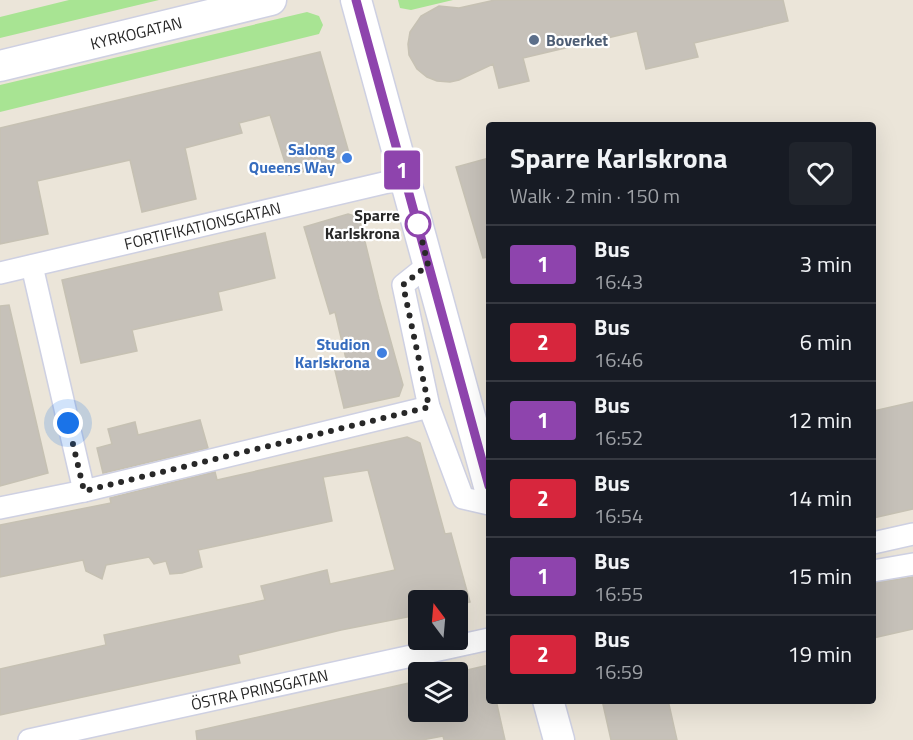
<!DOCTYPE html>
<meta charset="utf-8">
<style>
body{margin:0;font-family:"Titillium Web",sans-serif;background:#20242c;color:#f1f3f6;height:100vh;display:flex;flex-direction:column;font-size:22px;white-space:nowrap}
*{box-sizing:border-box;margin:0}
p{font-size:20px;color:#9ea1a6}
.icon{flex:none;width:33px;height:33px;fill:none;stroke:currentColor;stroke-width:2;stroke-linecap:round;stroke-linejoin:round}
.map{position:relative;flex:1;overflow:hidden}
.details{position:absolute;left:486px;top:122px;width:390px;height:582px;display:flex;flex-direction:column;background:#171b24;border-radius:6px;box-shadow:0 6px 24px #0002}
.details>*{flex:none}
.badge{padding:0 12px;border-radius:4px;font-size:21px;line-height:39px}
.needle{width:39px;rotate:344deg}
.buttons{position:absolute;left:408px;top:590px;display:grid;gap:12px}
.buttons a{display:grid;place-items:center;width:60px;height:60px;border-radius:6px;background:#171b24;box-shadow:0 6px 24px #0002;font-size:30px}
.you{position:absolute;width:30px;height:30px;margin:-15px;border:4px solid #fff;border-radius:50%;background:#1a73e8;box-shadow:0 0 0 9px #1a73e833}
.map>.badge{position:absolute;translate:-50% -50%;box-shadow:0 0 0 3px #fff}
.round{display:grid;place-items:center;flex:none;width:63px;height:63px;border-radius:6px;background:#20242c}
.summary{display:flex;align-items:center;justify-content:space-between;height:102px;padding:0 24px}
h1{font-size:28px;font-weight:700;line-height:45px}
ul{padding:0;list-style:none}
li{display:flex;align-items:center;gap:18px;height:78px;padding:0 24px;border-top:2px solid #363941}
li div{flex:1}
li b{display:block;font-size:22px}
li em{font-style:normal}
li .badge{min-width:66px;font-weight:700;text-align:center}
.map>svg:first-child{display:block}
.green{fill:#a8e493}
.building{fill:#c6c1b9;stroke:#c6c1b3;stroke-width:1.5}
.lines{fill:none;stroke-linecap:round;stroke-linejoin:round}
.street-casing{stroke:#ced0e2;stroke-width:24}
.secondary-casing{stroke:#ced0e2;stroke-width:33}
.street{stroke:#fff;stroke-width:21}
.secondary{stroke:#fff;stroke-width:30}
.line-casing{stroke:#fff;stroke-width:14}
.line{stroke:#8e44ad;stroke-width:9}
.walk{stroke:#282828;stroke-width:6;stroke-dasharray:0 10.8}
.service-dot{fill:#5c6f8a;stroke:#fff;stroke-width:2}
.shop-dot{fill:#3f7fe0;stroke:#fff;stroke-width:2}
.stop-dot{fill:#fff;stroke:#8e44ad;stroke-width:3}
.labels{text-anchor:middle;stroke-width:4.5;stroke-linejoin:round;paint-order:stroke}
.street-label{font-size:16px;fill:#282828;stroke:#fff}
.service-label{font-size:16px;font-weight:bold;fill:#4e5e75;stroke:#fff;text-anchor:start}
.shop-label{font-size:16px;font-weight:bold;fill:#366cbe;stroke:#fff;text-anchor:end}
.stop-label{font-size:16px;font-weight:bold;fill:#282828;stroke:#fff;text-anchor:end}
</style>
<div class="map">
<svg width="913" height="740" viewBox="0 0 913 740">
<rect width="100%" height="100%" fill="#ebe5d9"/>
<path class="green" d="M69,0h90l-159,38v-21z
M398,0h55l-42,10 -11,-2z
M307,12l12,4 4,9 -4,9 -319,78v-27z"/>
<path class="building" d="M495,0h288l5,21 -94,22 4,14 -52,12 -9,-38 -114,27 6,23 -30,7 -6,-24 -34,16 -9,2 -13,-1 -10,-4 -10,-8 -8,-14 -1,-11 2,-12 11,-16 18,-10 20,2z
M320,52l31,108 -62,15 -19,-60 -31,8 3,10 -57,15 11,51 -54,13 -12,-52 -93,21 11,53 -48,10v-116z
M489,158v99l-6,1 -27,-91z
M348,214l11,3 20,82 24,86 -4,11 -55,12 -11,-46 13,-3 -11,-47 -5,2 -26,-87z
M265,233l10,45 -57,14 4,18 -90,20 5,21 -56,12 -19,-83z
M9,305l39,168 -48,13v-180z
M913,402v107l-40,9v-107z
M200,420l8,28 -105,25 -6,-25 15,-4 -4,-15 27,-7 3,13z
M407,437l13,6 25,91 6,-1 19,69 -12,3v-5h-40v15l-77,15 -103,25 2,8 -240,52v-46l106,-24 -2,-10 161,-35 -4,-14 66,-16 3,14 65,-14 -27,-100 -45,7 9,44 -134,29 4,17 -20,6 -12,1 -4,-13 -12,3 -5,-7 -43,8 -4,14 -16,-8 -3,-11 -83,17v-52l111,-22 -1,-5 105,-26 2,8z
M913,577v52l-40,9v-55z
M489,665v35h7l9,40h-61l-1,-4 -21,4h-225l-1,-9 222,-50v30h40v-39z
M602,700h66l9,40h-66z"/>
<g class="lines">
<g class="street-casing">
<g id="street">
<path d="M428,265l-25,20 26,122"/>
<path d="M32,266l52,225"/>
<path id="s1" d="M0,273l405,-95"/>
<path d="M0,508l84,-17 345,-84 34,91 26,6"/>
<path d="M873,543l40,-9"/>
<path d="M873,571l40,-7"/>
<path id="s2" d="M29,740l460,-101"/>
</g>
</g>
<g class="secondary-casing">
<g id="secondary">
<path d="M356,0l133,486"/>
<path id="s3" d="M0,66l271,-66"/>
<path d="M548,700l11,40"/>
</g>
</g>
<use href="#street" class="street"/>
<use href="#secondary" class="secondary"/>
</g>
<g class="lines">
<g class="line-casing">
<path id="line" d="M356,0l133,486"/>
</g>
<use href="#line" class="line"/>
<path class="walk" d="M68,423l16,68 345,-84 -26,-122 25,-20 -10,-41"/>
</g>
<circle class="service-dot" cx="534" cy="40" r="6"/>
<g class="shop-dot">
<circle cx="347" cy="158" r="6"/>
<circle cx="382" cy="353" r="6"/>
</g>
<circle class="stop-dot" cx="418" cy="224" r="12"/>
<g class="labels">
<g class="street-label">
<text dy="6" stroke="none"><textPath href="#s3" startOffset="140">KYRKOGATAN</textPath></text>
<text dy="6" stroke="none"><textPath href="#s1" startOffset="208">FORTIFIKATIONSGATAN</textPath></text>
<text dy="6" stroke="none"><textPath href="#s2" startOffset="236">ÖSTRA PRINSGATAN</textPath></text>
</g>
<g class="service-label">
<text x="546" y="46">Boverket</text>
</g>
<g class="shop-label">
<text x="335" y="155">Salong<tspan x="335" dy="18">Queens Way</tspan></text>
<text x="370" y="350">Studion<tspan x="370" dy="18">Karlskrona</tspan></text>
</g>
<g class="stop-label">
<text x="400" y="221">Sparre<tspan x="400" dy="18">Karlskrona</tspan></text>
</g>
</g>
</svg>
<div class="buttons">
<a><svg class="needle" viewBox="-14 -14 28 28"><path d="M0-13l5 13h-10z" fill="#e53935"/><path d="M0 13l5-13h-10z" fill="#9ea1a6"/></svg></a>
<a><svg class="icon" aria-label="layers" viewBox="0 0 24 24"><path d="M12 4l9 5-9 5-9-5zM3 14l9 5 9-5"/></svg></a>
</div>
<div class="you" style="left:68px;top:423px"></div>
<b class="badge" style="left:402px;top:170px;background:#8e44ad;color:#fff">1</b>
<section class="details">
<div class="summary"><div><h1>Sparre Karlskrona</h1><p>Walk · 2 min · 150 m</p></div><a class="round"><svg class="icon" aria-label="heart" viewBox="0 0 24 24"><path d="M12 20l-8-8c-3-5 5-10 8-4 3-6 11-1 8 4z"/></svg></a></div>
<ul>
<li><span class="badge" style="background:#8e44ad;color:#fff">1</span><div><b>Bus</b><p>16:43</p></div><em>3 min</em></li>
<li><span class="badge" style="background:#d7263d;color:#fff">2</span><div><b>Bus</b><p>16:46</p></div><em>6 min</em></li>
<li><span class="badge" style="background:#8e44ad;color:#fff">1</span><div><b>Bus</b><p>16:52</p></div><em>12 min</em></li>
<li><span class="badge" style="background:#d7263d;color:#fff">2</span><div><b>Bus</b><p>16:54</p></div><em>14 min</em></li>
<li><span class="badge" style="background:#8e44ad;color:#fff">1</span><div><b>Bus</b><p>16:55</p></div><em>15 min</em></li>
<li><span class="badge" style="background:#d7263d;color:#fff">2</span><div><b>Bus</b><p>16:59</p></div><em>19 min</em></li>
</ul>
</section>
</div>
